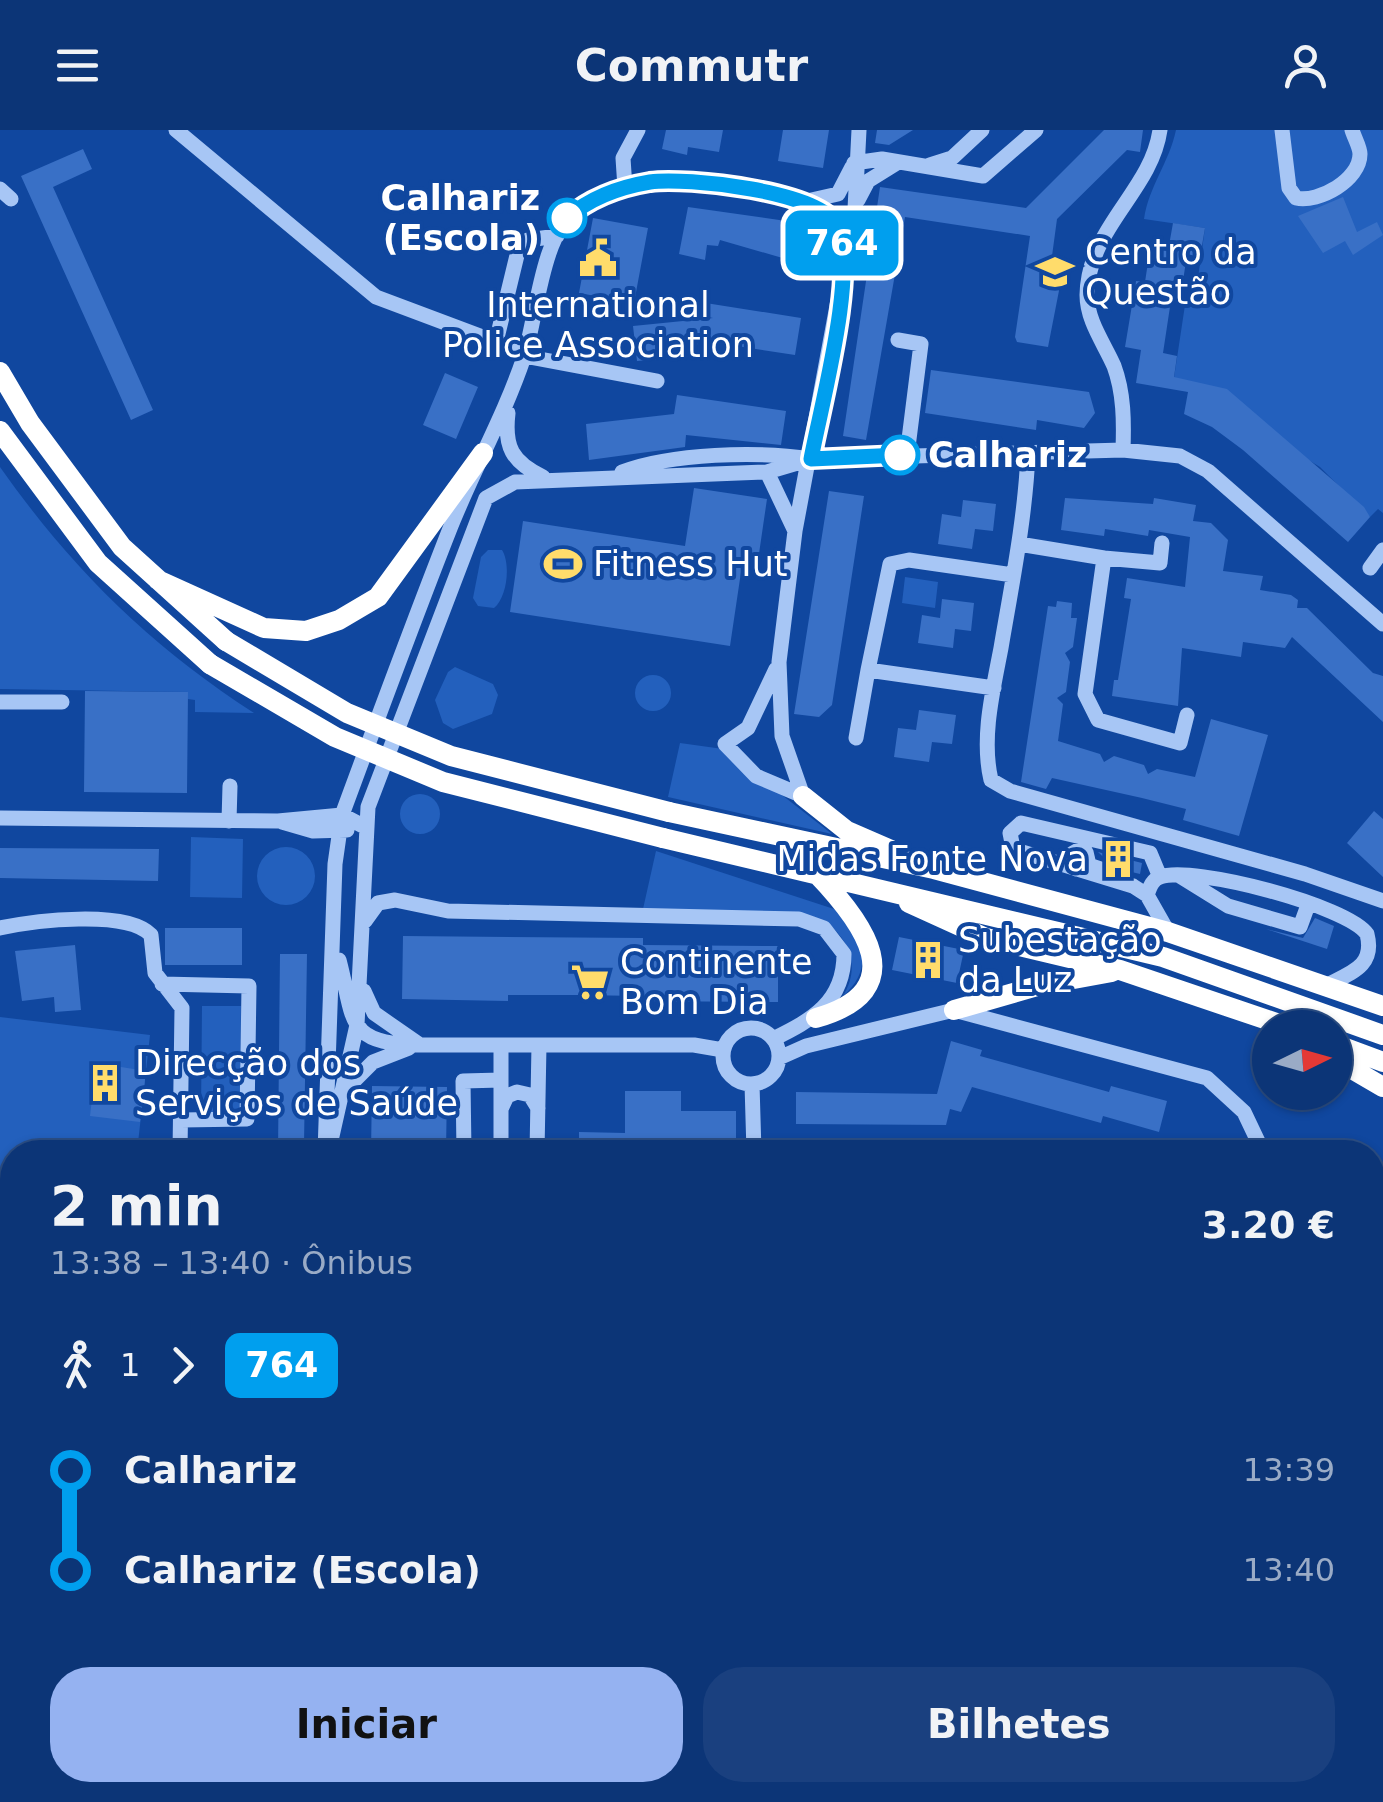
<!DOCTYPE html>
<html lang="pt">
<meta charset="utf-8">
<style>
body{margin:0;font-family:"DejaVu Sans",sans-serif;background:#1a407f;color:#f1f3f6;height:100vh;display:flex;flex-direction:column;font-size:38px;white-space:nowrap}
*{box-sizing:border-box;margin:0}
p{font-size:32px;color:#9aabc6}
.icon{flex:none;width:55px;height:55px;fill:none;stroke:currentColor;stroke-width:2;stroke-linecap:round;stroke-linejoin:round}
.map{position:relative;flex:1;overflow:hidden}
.details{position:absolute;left:0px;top:1010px;width:1385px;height:662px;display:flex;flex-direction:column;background:#0c3577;border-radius:40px 40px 0 0;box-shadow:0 2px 8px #0004,0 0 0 2px #2c5089}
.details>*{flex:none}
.badge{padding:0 20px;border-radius:15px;font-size:35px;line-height:65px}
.needle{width:65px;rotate:85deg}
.buttons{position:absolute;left:1252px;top:880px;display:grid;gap:20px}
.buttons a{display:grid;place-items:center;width:100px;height:100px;border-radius:50%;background:#0c3577;box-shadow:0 2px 8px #0004,0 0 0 2px #2c5089;font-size:50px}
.map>.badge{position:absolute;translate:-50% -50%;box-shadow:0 0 0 5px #fff}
.legs{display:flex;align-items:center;gap:15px;height:110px;padding:0 50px;font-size:32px}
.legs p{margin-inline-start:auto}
.headline{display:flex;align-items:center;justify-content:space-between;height:170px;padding:0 50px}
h1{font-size:55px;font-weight:700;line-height:75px}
.primary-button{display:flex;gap:20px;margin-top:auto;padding:20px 50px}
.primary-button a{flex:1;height:115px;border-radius:40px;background:#95b2f1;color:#111;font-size:40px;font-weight:700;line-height:115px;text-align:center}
.primary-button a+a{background:#1a407f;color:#f1f3f6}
ul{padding:0 50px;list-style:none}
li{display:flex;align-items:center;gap:35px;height:100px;font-size:38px}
li i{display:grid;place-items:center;width:15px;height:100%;margin:0 12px;background:currentColor}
li i::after{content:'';width:25px;height:25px;margin:-12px;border:8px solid;border-radius:50%;background:#0c3577}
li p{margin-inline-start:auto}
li:first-child i{background:linear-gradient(#0000 50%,currentColor 0)}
li:last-child i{background:linear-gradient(currentColor 50%,#0000 0)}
header{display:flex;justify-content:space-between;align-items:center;height:130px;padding:0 50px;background:#0c3577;font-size:45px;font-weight:700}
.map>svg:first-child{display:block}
.green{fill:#2360bd}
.building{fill:#3970c6}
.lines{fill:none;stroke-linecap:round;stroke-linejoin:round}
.minor{stroke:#a7c6f5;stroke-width:15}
.major{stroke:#f5f8ff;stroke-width:18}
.highway{stroke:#fff;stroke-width:20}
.highway-bridge{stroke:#fff;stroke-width:20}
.line-1-casing{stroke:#fff;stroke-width:22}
.line-1{stroke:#009fee;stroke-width:15}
.stop-1-dot{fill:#fff;stroke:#009fee;stroke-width:5}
.labels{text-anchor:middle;stroke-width:8;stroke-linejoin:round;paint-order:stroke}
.stop-label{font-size:35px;font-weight:bold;fill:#fff;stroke:#10479f;text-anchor:end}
.poi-label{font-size:35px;fill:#fff;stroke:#10479f;text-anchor:start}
</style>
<header><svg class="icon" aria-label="menu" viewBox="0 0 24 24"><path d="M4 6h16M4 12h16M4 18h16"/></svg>Commutr<svg class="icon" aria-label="person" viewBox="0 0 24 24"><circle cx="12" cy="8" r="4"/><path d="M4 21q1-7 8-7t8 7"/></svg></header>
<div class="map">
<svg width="1383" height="1672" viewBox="0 0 1383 1672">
<rect width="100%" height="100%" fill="#10479f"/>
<path class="green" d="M1176,0h207v383l-5,-4 -8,8 -50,-50 -146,-89 11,-73 9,1 11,-78 -61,-9c5,-33 25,-56 32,-89z
M0,337c72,102 149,178 254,246l-59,-1v-12l-7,-1 -1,-7 -187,-3z
M488,420h14c9,14 5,48 -8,58l-16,-2 -5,-8 8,-41z
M905,447l33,5 -3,26 -33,-5z
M455,537l38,17 5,11 -6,19 -39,15 -10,-6 -8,-23 13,-28z
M635 563a18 18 0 1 1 36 0a18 18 0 1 1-36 0Z
M680,613l43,6 109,85 -164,-37z
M400 684a20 20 0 1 1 40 0a20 20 0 1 1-40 0Z
M191,707l52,2 -1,59 -52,-1z
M257 746a29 29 0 1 1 58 0a29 29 0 1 1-58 0Z
M656,721l178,58c29,24 42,59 9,87 15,-24 10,-49 -10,-68l-190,-19z
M202,876h39l-1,107h-39z
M0,887l150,18 -13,117h-125v79l-12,-1z
M794,1660h133v12h-133z"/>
<path class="building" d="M666,0h57l-4,22 -31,-5 -1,8 -25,-6z
M783,0h46l-6,38 -45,-7z
M877,0h36l-24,15 -14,-2z
M1104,0h39l-3,22 -13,-2 -70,69 -5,37 9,1 -1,8h4l-16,82 -31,-5 -2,-5 15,-101 -125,-19 -39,223 -23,-4 37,-249 146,21z
M83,19l9,20 -39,18 100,223 -22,10 -110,-244z
M1343,67l14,35 20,-10 6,13 -30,20 -8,-14 -22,12 -25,-37z
M688,77l105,15 14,7 -7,34 -80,-23 -2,6 -11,-1 -2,15 -26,-6z
M593,88l55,10 -14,75 -55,-10z
M1173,93l32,5 -5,29 -13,-3 -5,34 -9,-1 -10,66 14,3 -3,21 53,12 137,118 6,10 -22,25 -105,-92 -31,-23 -28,-13 4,-22 -52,-9 5,-33 -16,-3 11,-66 9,1 5,-33 18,2z
M693,171l108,17 -6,37 -97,-15 -3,16 -58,5 -4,-35 80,-8 -23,-5z
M931,240l158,22 6,21 -11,15 -47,-8 -1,10 -111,-17z
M445,243l33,14 -22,52 -33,-14z
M677,265l109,16 -5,34 -95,-10 -1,12 -96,13 -3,-36 88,-10z
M694,358l73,11 -11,75 -15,-2 -11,74 -220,-34 13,-91 162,25z
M829,361l35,5 -32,209 -13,12 -25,-3z
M1065,368l88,6 1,-6 42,7 -3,16 18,2 17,17 -5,31 40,5 -3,14 31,5 7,5 -1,8h10l66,65 10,3v46l-91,-85 -7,11 -42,-6 -2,15 -59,-9 -4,58 -66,-10 2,-16h4l13,-81 -7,-1 3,-20 58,9 5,-50 -41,-7 -1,6 -43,-7 -1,7 -43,-6z
M963,370l33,4 -3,27 -18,-2 -3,20 -34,-5 4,-30 19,3z
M942,469l32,4 -3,28 -16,-2 -2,19 -35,-5 4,-28 18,3z
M1057,471l15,2 -1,15h6l-4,29 -8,6 5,9 -4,30 -9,6 6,6 -5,37 42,13 4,8 10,-6 30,9 4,9 9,-5 38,8 16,-58 57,16 -29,101 -56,-16 3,-11 -44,-11 -90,-20 -6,11 -25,-7 27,-176 8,1z
M85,561l103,1 -1,101 -103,-1z
M919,580l37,5 -4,29 -20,-2 -3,20 -35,-5 4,-29 18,2z
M1374,681l9,8v58l-36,-34z
M0,718l159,1 -1,32 -158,-3z
M1098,722l44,11 -2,11 -25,-6z
M1315,788l19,8 -7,23 -61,-20 37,9z
M165,798h77v37h-77z
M403,806l240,2v7l135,1v56l-135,-1v-5l-67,-1h-68v6l-106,-2z
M899,807l65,13 -7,33 -65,-13z
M75,815l6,65 -26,2 -1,-15 -32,4 -7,-50z
M280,824h27l-3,191h-12v7h-14z
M951,911l31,9 -2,6 129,36 2,-6 56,15 -8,31 -56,-16 -2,7 -129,-36 -11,25 -11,-3 -4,16 -150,-1v-32l141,2z
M96,933l50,8 -6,51 -50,-6z
M372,956l75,1 -1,65h-75z
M625,961h56v20h55v41h-157v-20l46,1z
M0,1122l12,1v140l-12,-1z
M0,1373h12v34h-12z
M0,1475l12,1v30l-12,-1z
M0,1569h12v43h-12z
M0,1654l24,6 -1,12h-23z
M99,1660l37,10 -1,2h-40z
M322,1660h198l-1,12h-199z"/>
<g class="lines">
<path class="minor" d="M176,0l200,167 120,45
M1282,0l7,58 7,10c23,5 64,-18 64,-44 0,-7 -6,-17 -8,-24
M854,33l28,-4 101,17 53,-46
M930,35l22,-7 30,-28
M625,58l-2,-30 15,-28
M0,59l11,10
M858,70l10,-19 29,-18
M807,71l31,-7 14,-27
M557,106l-29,4 -9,7 -23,95 28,14 133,25
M898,210l23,4 -14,111
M508,283c-4,34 4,49 35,64
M1123,320c1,-28 1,-57 -9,-84 -10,-23 -27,-45 -27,-71 1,-68 64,-103 73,-165
M1028,324c-3,66 -16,129 -27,194 -8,42 -20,90 -10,132l19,11 295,83 78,27
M622,342c50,-19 135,-21 189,-13l312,-9 57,6 28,15 175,153
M767,342l28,59
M1019,414l85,14 -19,136 13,26 82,23 7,-28
M1104,428l56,5 2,-20
M1370,438l13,-18
M776,539l-28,59 -23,16 31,32 47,20
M868,540l22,-106 19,-4 104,15
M0,572h62
M856,608l12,-68 126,18
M803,666l-21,-60 -3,-74 16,-131 60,-322 4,-79
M0,688l278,3 64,-6 23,12
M229,691l1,-35
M282,692l31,9 34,-1
M1076,739l-8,-13 12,-7 6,3 3,13 15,5
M1178,745l50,31 72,21 8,-22
M1147,765l-14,-9 -111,-34 -9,-4 -3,-15 11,-10 129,30 10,24
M365,791l13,-18 17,-3 53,11 351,8 25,9 20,26c0,48 -32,66 -71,85
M0,798c33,-7 126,-19 151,7l4,38 27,35 -2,144
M1168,802l-21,-37c3,-8 5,-15 13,-18 33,-12 188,29 207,57 8,31 -14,38 -38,50
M339,830c16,60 5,84 81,85h274l29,5
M162,854l87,2 -2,133 -66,1
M364,861l10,22 46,32
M723 926a28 28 0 1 1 56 0a28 28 0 1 1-56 0Z
M779,928l27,-12 148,-36 253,68 37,34 19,40
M752,954l2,68
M350,955l23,-23 36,-14
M501,979l6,-13 10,-4 13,3 8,13
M332,1006l25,-111 11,-218 118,-309 29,-16 252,-10 44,-13
M325,1022l10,-288 7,-49c35,-95 70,-190 107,-284 23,-59 55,-114 75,-174 13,-40 17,-122 53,-148 54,-39 122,-28 183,-16 58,11 74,10 86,73
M464,1022l-1,-71 38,-1
M501,1022v-107
M537,1022l2,-107
M0,1529l12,1
M760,1660l1,12
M979,1662l188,4 38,-6
M78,1672l6,-12
M306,1672l1,-12"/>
<path class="major" d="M1372,1418l11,-21
M1372,1484l11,-20
M1372,1550l11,-20
M1372,1601l11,-32
M1105,1666l13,6
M1239,1672l6,-12
M1255,1672l5,-12
M1278,1672l6,-12
M1312,1672l6,-12
M1345,1672l6,-12"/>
<path class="highway" d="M0,242l30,51 92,124 104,94
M0,301l98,132 112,101
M158,450l106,48 42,3 33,-11 39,-23 105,-144
M803,666l44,35 53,23
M669,682l265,57 234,63 215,74
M663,708l500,119 220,78
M816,743c47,49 99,117 0,145
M909,773l77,35 134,32 171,58
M954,880l87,-25 71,-13
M1335,914l48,18
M1335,929l48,28
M1372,1614l11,-22"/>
<path class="highway-bridge" d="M226,511l121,72 104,43 218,56
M210,534l125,73 108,45 220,56"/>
</g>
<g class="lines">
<g class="line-1-casing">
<path id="line-1" d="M567,88c23,-20 53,-31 83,-36 36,-5 172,9 187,44 21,45 -16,179 -26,233l89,-4"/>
</g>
<use href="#line-1" class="line-1"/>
</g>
<defs>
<g id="civic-bare" transform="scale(3)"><path d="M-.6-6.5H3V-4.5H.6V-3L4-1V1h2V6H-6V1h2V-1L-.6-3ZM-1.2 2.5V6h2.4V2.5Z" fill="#ffdc6b" stroke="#10479f" stroke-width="2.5" paint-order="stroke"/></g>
<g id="school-bare" transform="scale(3)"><path d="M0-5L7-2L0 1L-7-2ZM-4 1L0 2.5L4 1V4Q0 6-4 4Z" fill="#ffdc6b" stroke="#10479f" stroke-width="2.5" paint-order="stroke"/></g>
<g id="stadium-bare" transform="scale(3)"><path d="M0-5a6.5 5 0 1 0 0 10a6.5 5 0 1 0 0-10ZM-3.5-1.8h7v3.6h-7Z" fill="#ffdc6b" stroke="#10479f" stroke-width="2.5" paint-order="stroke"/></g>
<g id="building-bare" transform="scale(3)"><path d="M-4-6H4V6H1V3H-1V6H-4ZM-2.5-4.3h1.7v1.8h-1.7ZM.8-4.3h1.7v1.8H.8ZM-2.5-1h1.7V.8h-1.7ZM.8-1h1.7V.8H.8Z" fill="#ffdc6b" stroke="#10479f" stroke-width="2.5" paint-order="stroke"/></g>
<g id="supermarket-bare" transform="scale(3)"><path d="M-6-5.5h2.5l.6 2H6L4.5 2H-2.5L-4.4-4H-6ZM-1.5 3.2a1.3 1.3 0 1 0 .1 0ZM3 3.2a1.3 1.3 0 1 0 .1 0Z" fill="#ffdc6b" stroke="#10479f" stroke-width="2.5" paint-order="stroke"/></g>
</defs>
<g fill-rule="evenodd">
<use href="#civic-bare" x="598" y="128"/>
<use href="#school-bare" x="1055" y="142"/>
<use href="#stadium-bare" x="563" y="434"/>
<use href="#building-bare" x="1118" y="729"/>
<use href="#building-bare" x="928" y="830"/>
<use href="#supermarket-bare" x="590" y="852"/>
<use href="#building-bare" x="105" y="953"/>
</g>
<g class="stop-1-dot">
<circle cx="567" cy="88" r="18"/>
<circle cx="900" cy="325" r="18"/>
</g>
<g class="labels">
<g class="stop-label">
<text x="540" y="80">Calhariz<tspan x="540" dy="40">(Escola)</tspan></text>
<text x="928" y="337" text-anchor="start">Calhariz</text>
</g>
<g class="poi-label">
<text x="1085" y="134">Centro da<tspan x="1085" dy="40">Questão</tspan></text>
<text x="598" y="187" text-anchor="middle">International<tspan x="598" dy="40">Police Association</tspan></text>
<text x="593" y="446">Fitness Hut</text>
<text x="1088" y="741" text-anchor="end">Midas Fonte Nova</text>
<text x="958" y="822">Subestação<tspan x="958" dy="40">da Luz</tspan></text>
<text x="620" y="844">Continente<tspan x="620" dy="40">Bom Dia</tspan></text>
<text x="135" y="945">Direcção dos<tspan x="135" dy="40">Serviços de Saúde</tspan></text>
</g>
</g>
</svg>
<div class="buttons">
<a><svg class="needle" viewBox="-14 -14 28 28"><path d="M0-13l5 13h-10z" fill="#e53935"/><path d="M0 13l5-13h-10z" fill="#9aabc6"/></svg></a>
</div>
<b class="badge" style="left:842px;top:113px;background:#009fee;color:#fff">764</b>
<section class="details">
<div class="headline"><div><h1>2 min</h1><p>13:38 – 13:40 · Ônibus</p></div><b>3.20 €</b></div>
<div class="legs"><svg class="icon" aria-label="walk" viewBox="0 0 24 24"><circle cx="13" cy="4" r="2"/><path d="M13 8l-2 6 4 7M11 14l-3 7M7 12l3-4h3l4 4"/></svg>1<svg class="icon" aria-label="forward" viewBox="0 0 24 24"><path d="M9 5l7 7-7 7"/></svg><b class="badge" style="background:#009fee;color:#fff">764</b></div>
<ul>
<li><i style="color:#009fee"></i><b>Calhariz</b><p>13:39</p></li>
<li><i style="color:#009fee"></i><b>Calhariz (Escola)</b><p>13:40</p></li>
</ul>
<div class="primary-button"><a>Iniciar</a><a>Bilhetes</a></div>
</section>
</div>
